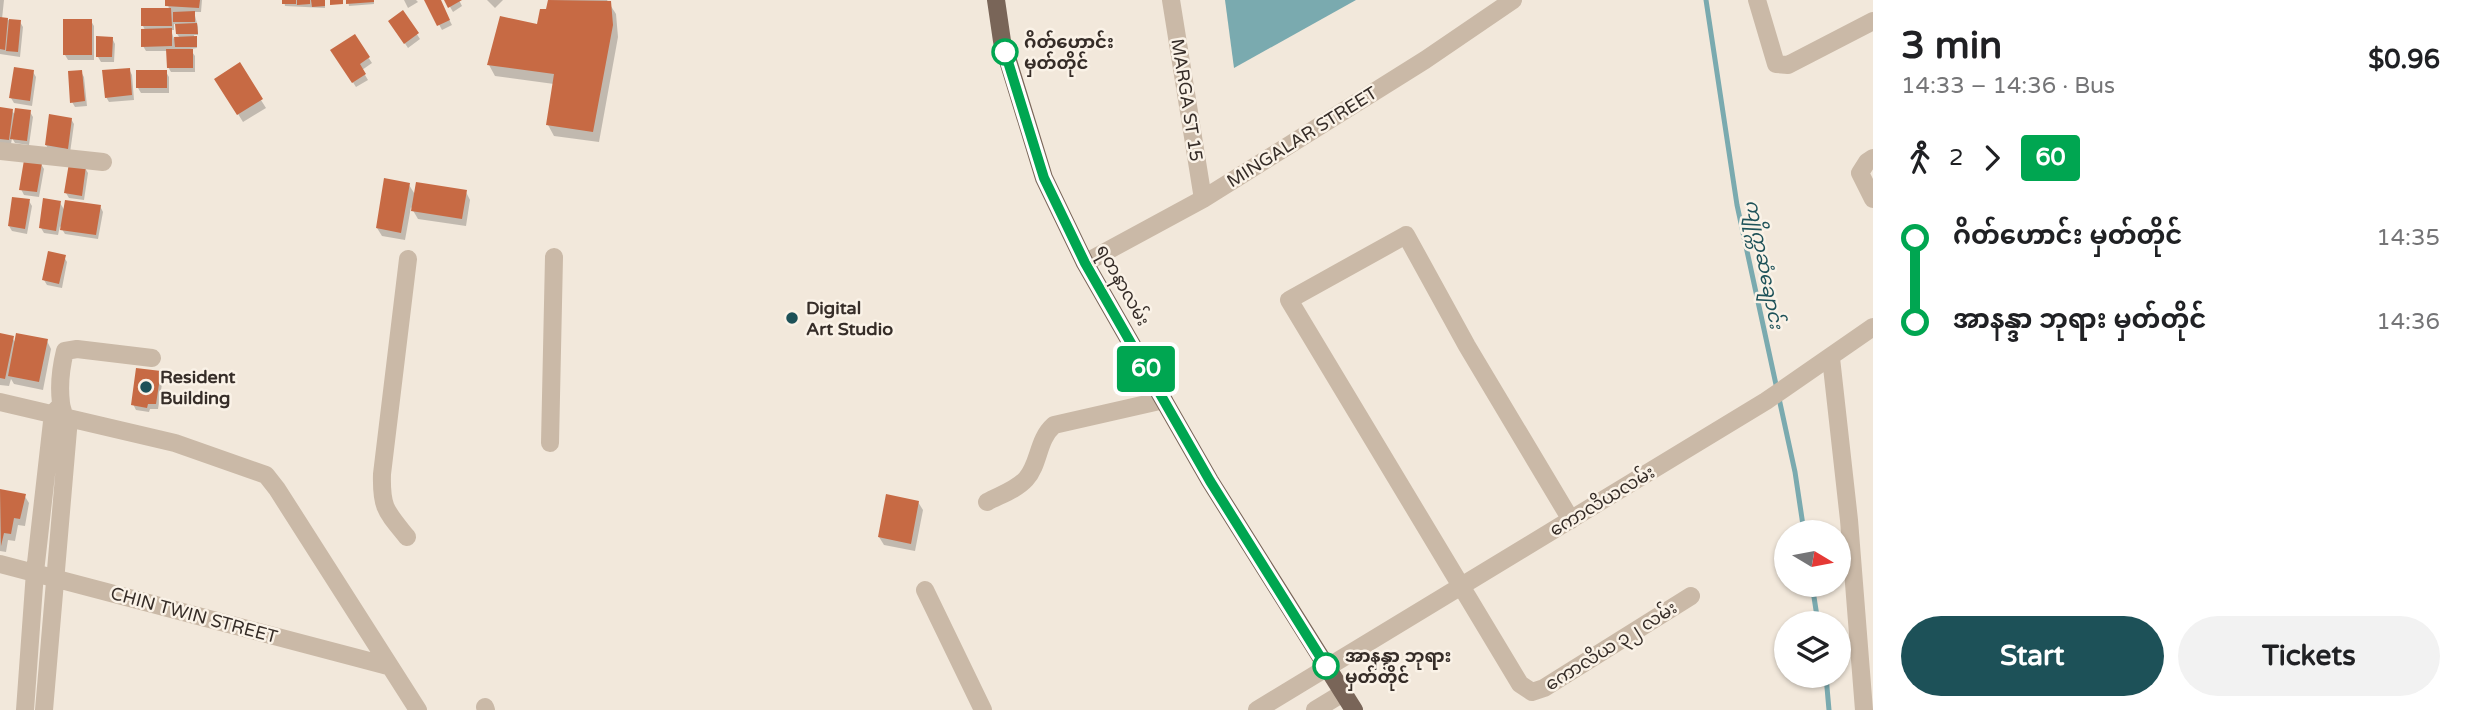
<!DOCTYPE html>
<meta charset="utf-8">
<style>
body{margin:0;font-family:"Varela Round","Noto Sans Myanmar",sans-serif;background:#f2f2f2;color:#202124;height:100vh;display:flex;flex-direction:column;font-size:26px;white-space:nowrap}
*{box-sizing:border-box;margin:0}
p{font-size:23px;color:#757577}
.icon{flex:none;width:38px;height:38px;fill:none;stroke:currentColor;stroke-width:2;stroke-linecap:round;stroke-linejoin:round}
.map{position:relative;flex:1;overflow:hidden}
.sheet{display:flex;flex-direction:column;background:#fff;width:595px}
.sheet>*{flex:none}
.badge{padding:0 14px;border-radius:5px;font-size:24px;line-height:46px}
.needle{width:46px;rotate:100deg}
.tools{position:absolute;left:1774px;top:520px;display:grid;gap:14px}
.tools a{display:grid;place-items:center;width:77px;height:77px;border-radius:50%;background:#fff;box-shadow:0 2px 5px #0004;font-size:35px}
.map>.badge{position:absolute;translate:-50% -50%;box-shadow:0 0 0 4px #fff}
.legs{display:flex;align-items:center;gap:10px;height:77px;padding:0 28px;font-size:23px}
.legs p{margin-inline-start:auto}
.overview{display:flex;align-items:center;justify-content:space-between;height:119px;padding:0 28px}
h1{font-size:38px;font-weight:700;line-height:52px}
.cta{display:flex;gap:14px;margin-top:auto;padding:14px 28px}
.cta a{flex:1;height:80px;border-radius:42px;background:#1d5158;color:#fff;font-size:28px;font-weight:700;line-height:80px;text-align:center}
.cta a+a{background:#f2f2f2;color:#202124}
ul{padding:0 28px;list-style:none}
li{display:flex;align-items:center;gap:24px;height:84px;font-size:26px}
li i{display:grid;place-items:center;width:10px;height:100%;margin:0 9px;background:currentColor}
li i::after{content:'';width:18px;height:18px;margin:-9px;border:5px solid;border-radius:50%;background:#fff}
li p{margin-inline-start:auto}
li:first-child i{background:linear-gradient(#0000 50%,currentColor 0)}
li:last-child i{background:linear-gradient(currentColor 50%,#0000 0)}
main{display:flex;flex:1;min-height:0}
.map>svg:first-child{display:block}
.water{fill:#7aaaaf}
.shadow{fill:#0003;fill-rule:evenodd}
.lines{fill:none;stroke-linecap:round;stroke-linejoin:round}
.stream{stroke:#7aaaaf;stroke-width:5}
.building{fill:#c76a44}
.minor{stroke:#cab9a7;stroke-width:18}
.major{stroke:#796558;stroke-width:18}
.line-1-casing{stroke:#fff;stroke-width:16}
.line-1{stroke:#00a651;stroke-width:10}
.stop-1-dot{fill:#fff;stroke:#00a651;stroke-width:3.5}
.poi-dot{fill:#1d5158;stroke:#faf2e7;stroke-width:2.5}
.labels{text-anchor:middle;stroke-width:5;stroke-linejoin:round;paint-order:stroke}
.stop-label{font-size:18px;font-weight:bold;fill:#362d28;stroke:#faf2e7;text-anchor:start}
.street-label{font-size:18px;fill:#362d28;stroke:#faf2e7}
.poi-label{font-size:18px;font-weight:bold;fill:#362d28;stroke:#faf2e7;text-anchor:start}
.water-label{font-size:19px;font-style:italic;fill:#1d5158;stroke:#faf2e7}
</style>
<main>
<div class="map">
<svg width="1873" height="710" viewBox="0 0 1873 710">
<rect width="100%" height="100%" fill="#f2e8db"/>
<path class="water" d="M1225,0h131l-122,68z"/>
<path class="shadow" d="M0,0h4l-2,19 18,3 3,5 -3,30 -20,-3z
M167,0h35l-1,12h-7l4,15v8h-4l3,13 -7,1 5,7v16h-24l-3,-5v-16h-22l-3,-5 2,-16 -2,-4 26,-17zM174,24h3v10l3,4 -6,1 -3,-9h3z
M284,0h41v8l-40,-2z
M348,0h26v4l-25,2z
M404,0h12l2,2 -10,6z
M426,0h13l13,25 -10,5z
M446,0h13l3,6 -9,6z
M487,0h16l-8,8z
M550,0h57l9,14 2,23 -19,105 -45,-6 -6,-11 6,-41 -59,-8 -6,-11 49,-39 9,-15z
M403,13l17,26 -12,9 -18,-27z
M91,21l3,5v34h-26l-3,-5z
M354,36l18,27 -10,7 6,10 -12,7 -24,-37z
M112,38l3,6 -1,18h-13l-3,-5z
M239,65l27,43 -23,14 -26,-42z
M129,69l3,6 2,25 -25,2 -3,-5z
M33,72l3,5 -4,29 -18,-3 -3,-5z
M81,72l3,5 3,29 -12,1 -3,-5z
M166,72l3,5v16h-28l-3,-5z
M0,109l12,2 4,5 14,-4 3,5 -4,28 -14,-2 -3,-5 -1,6 -11,-1z
M71,119l3,5 -4,29 -21,-3 -3,-5z
M41,164l3,5 -5,28 -15,-2 -3,-6z
M85,168l3,5 -4,27 -15,-2 -3,-5z
M409,185l7,11 50,-4 4,8 -4,26 -48,-7 -7,-12 -6,33 -23,-4 -5,-8z
M29,201l3,5 -5,28 -15,-3 -3,-5z
M60,203l5,8 35,-5 3,6 -5,27 -33,-5 -5,-8 -2,9 -14,-2 -3,-5z
M64,257l3,5 -5,26 -15,-3 -3,-5z
M0,335l12,3 4,5 31,-2 4,8 -8,41 -29,-6 -3,-5 -2,7 -9,-1z
M160,373l3,5 -5,31h-8l-1,3 -13,-2 -3,-6z
M0,491l24,4 5,8 -4,23 -7,-1 -3,16 -7,-1 -2,12 -6,-1z
M918,502l5,8 -8,41 -31,-6 -5,-8z"/>
<g class="lines">
<path class="stream" d="M1706,0l31,205 58,267 9,60
M1812,584l6,39
M1826,676l3,34"/>
</g>
<path class="building" d="M165,0h35l-1,8 -34,-2z
M282,0h14v4h-14z
M297,0h13v4l-13,1z
M311,0h14v6l-13,1z
M330,0h13v4l-13,1z
M346,0h28v2l-28,2z
M424,0h17l9,20 -13,6z
M444,0h18l-14,8z
M548,0l63,1 2,24 -20,107 -47,-7 8,-51 -67,-9 13,-49 37,8 3,-15h6z
M141,8h30l1,18h-31z
M403,10l16,23 -15,11 -16,-23z
M195,11v11h-22v-10z
M0,17l8,1 -3,32 -5,-1z
M9,19l12,1 -3,32 -12,-1z
M63,19h29v36h-29z
M197,23l1,11h-22l-1,-10z
M172,28v18l-31,1v-18z
M355,34l15,23 -10,7 6,10 -14,9 -22,-33z
M96,36l17,1 -1,20h-16z
M197,36v11h-22l-1,-10z
M166,49h27v19h-26z
M240,62l23,37 -26,16 -23,-36z
M14,67l20,3 -4,31 -21,-3z
M130,68l2,27 -27,3 -3,-28z
M82,70l3,31 -15,2 -2,-32z
M136,70h31v18h-31z
M0,107l13,2 -4,31 -9,-1z
M15,108l16,2 -4,31 -17,-2z
M49,114l23,4 -4,31 -23,-4z
M24,160l18,3 -5,29 -18,-2z
M69,163l17,3 -4,30 -18,-3z
M384,178l26,5 -9,50 -25,-5z
M416,182l51,8 -5,29 -51,-8z
M12,197l18,2 -5,30 -17,-3z
M43,198l18,3 -5,30 -17,-3z
M65,200l36,5 -5,30 -36,-5z
M48,251l18,4 -7,29 -17,-4z
M0,333l14,3 -9,43 -5,-1z
M16,333l32,6 -9,43 -31,-6z
M136,368l25,3 -5,33h-8l-1,4 -16,-3z
M0,489l26,5 -6,25 -6,-1 -3,16 -7,-1 -3,13z
M886,494l33,7 -8,43 -33,-7z"/>
<g class="lines">
<path class="minor" d="M1171,0l32,199
M1757,0l19,64 12,1 85,-44
M0,151l103,11
M1873,158l-6,4 -7,11 13,26
M1085,263l118,-64 222,-139 88,-60
M1831,358l18,162 15,190
M0,402l175,41 91,32 11,14 141,221
M550,443l4,-186
M987,502c13,-7 29,-12 39,-23 14,-16 11,-39 28,-54l110,-25
M1571,520l-104,-174 -61,-111 -117,65 231,384 12,8 12,-4 147,-92
M407,537c-21,-26 -26,-29 -25,-63l26,-215
M0,564l388,102
M925,590l58,120
M485,707l1,3
M25,710l10,-138 18,-159 8,-8
M44,710l24,-280c-1,-10 -6,-18 -7,-27 -2,-16 0,-36 4,-52l12,-2 75,9
M1257,710l509,-309 107,-74
M1315,710l28,-17"/>
<path class="major" d="M996,0l6,41 42,137 41,85 125,218 144,229"/>
</g>
<g class="lines">
<g class="line-1-casing">
<path id="line-1" d="M1005,52l39,126 41,85 125,218 116,185"/>
</g>
<use href="#line-1" class="line-1"/>
</g>
<g class="stop-1-dot">
<circle cx="1005" cy="52" r="12"/>
<circle cx="1326" cy="666" r="12"/>
</g>
<g class="poi-dot">
<circle cx="792" cy="318" r="7"/>
<circle cx="146" cy="387" r="7"/>
</g>
<g class="labels">
<g class="stop-label">
<text x="1024" y="48">ဂိတ်ဟောင်း<tspan x="1024" dy="21">မှတ်တိုင်</tspan></text>
<text x="1345" y="662">အာနန္ဒာ ဘုရား<tspan x="1345" dy="21">မှတ်တိုင်</tspan></text>
</g>
<g class="street-label">
<text transform="translate(1187 100) rotate(81)" y="6">MARGA ST 15</text>
<text transform="translate(1302 137) rotate(-32)" y="6">MINGALAR STREET</text>
<text transform="translate(1123 285) rotate(61)" y="6">ရတနာလမ်း</text>
<text transform="translate(1602 501) rotate(-31)" y="6">ကောလိယလမ်း</text>
<text transform="translate(194 615) rotate(15)" y="6">CHIN TWIN STREET</text>
<text transform="translate(1611 646) rotate(-32)" y="6">ကောလိယ ၃၂ လမ်း</text>
</g>
<g class="poi-label">
<text x="806" y="314">Digital<tspan x="806" dy="21">Art Studio</tspan></text>
<text x="160" y="383">Resident<tspan x="160" dy="21">Building</tspan></text>
</g>
<g class="water-label">
<text transform="translate(1765 264) rotate(79)" y="7">ကျိုက္ကဆံချောင်း</text>
</g>
</g>
</svg>
<div class="tools">
<a><svg class="needle" viewBox="-14 -14 28 28"><path d="M0-13l5 13h-10z" fill="#e53935"/><path d="M0 13l5-13h-10z" fill="#757577"/></svg></a>
<a><svg class="icon" aria-label="layers" viewBox="0 0 24 24"><path d="M12 4l9 5-9 5-9-5zM3 14l9 5 9-5"/></svg></a>
</div>
<b class="badge" style="left:1146px;top:369px;background:#00a651;color:#fff">60</b>
</div>
<section class="sheet">
<div class="overview"><div><h1>3 min</h1><p>14:33 – 14:36 · Bus</p></div><b>$0.96</b></div>
<div class="legs"><svg class="icon" aria-label="walk" viewBox="0 0 24 24"><circle cx="13" cy="4" r="2"/><path d="M13 8l-2 6 4 7M11 14l-3 7M7 12l3-4h3l4 4"/></svg>2<svg class="icon" aria-label="forward" viewBox="0 0 24 24"><path d="M9 5l7 7-7 7"/></svg><b class="badge" style="background:#00a651;color:#fff">60</b></div>
<ul>
<li><i style="color:#00a651"></i><b>ဂိတ်ဟောင်း မှတ်တိုင်</b><p>14:35</p></li>
<li><i style="color:#00a651"></i><b>အာနန္ဒာ ဘုရား မှတ်တိုင်</b><p>14:36</p></li>
</ul>
<div class="cta"><a>Start</a><a>Tickets</a></div>
</section>
</main>
